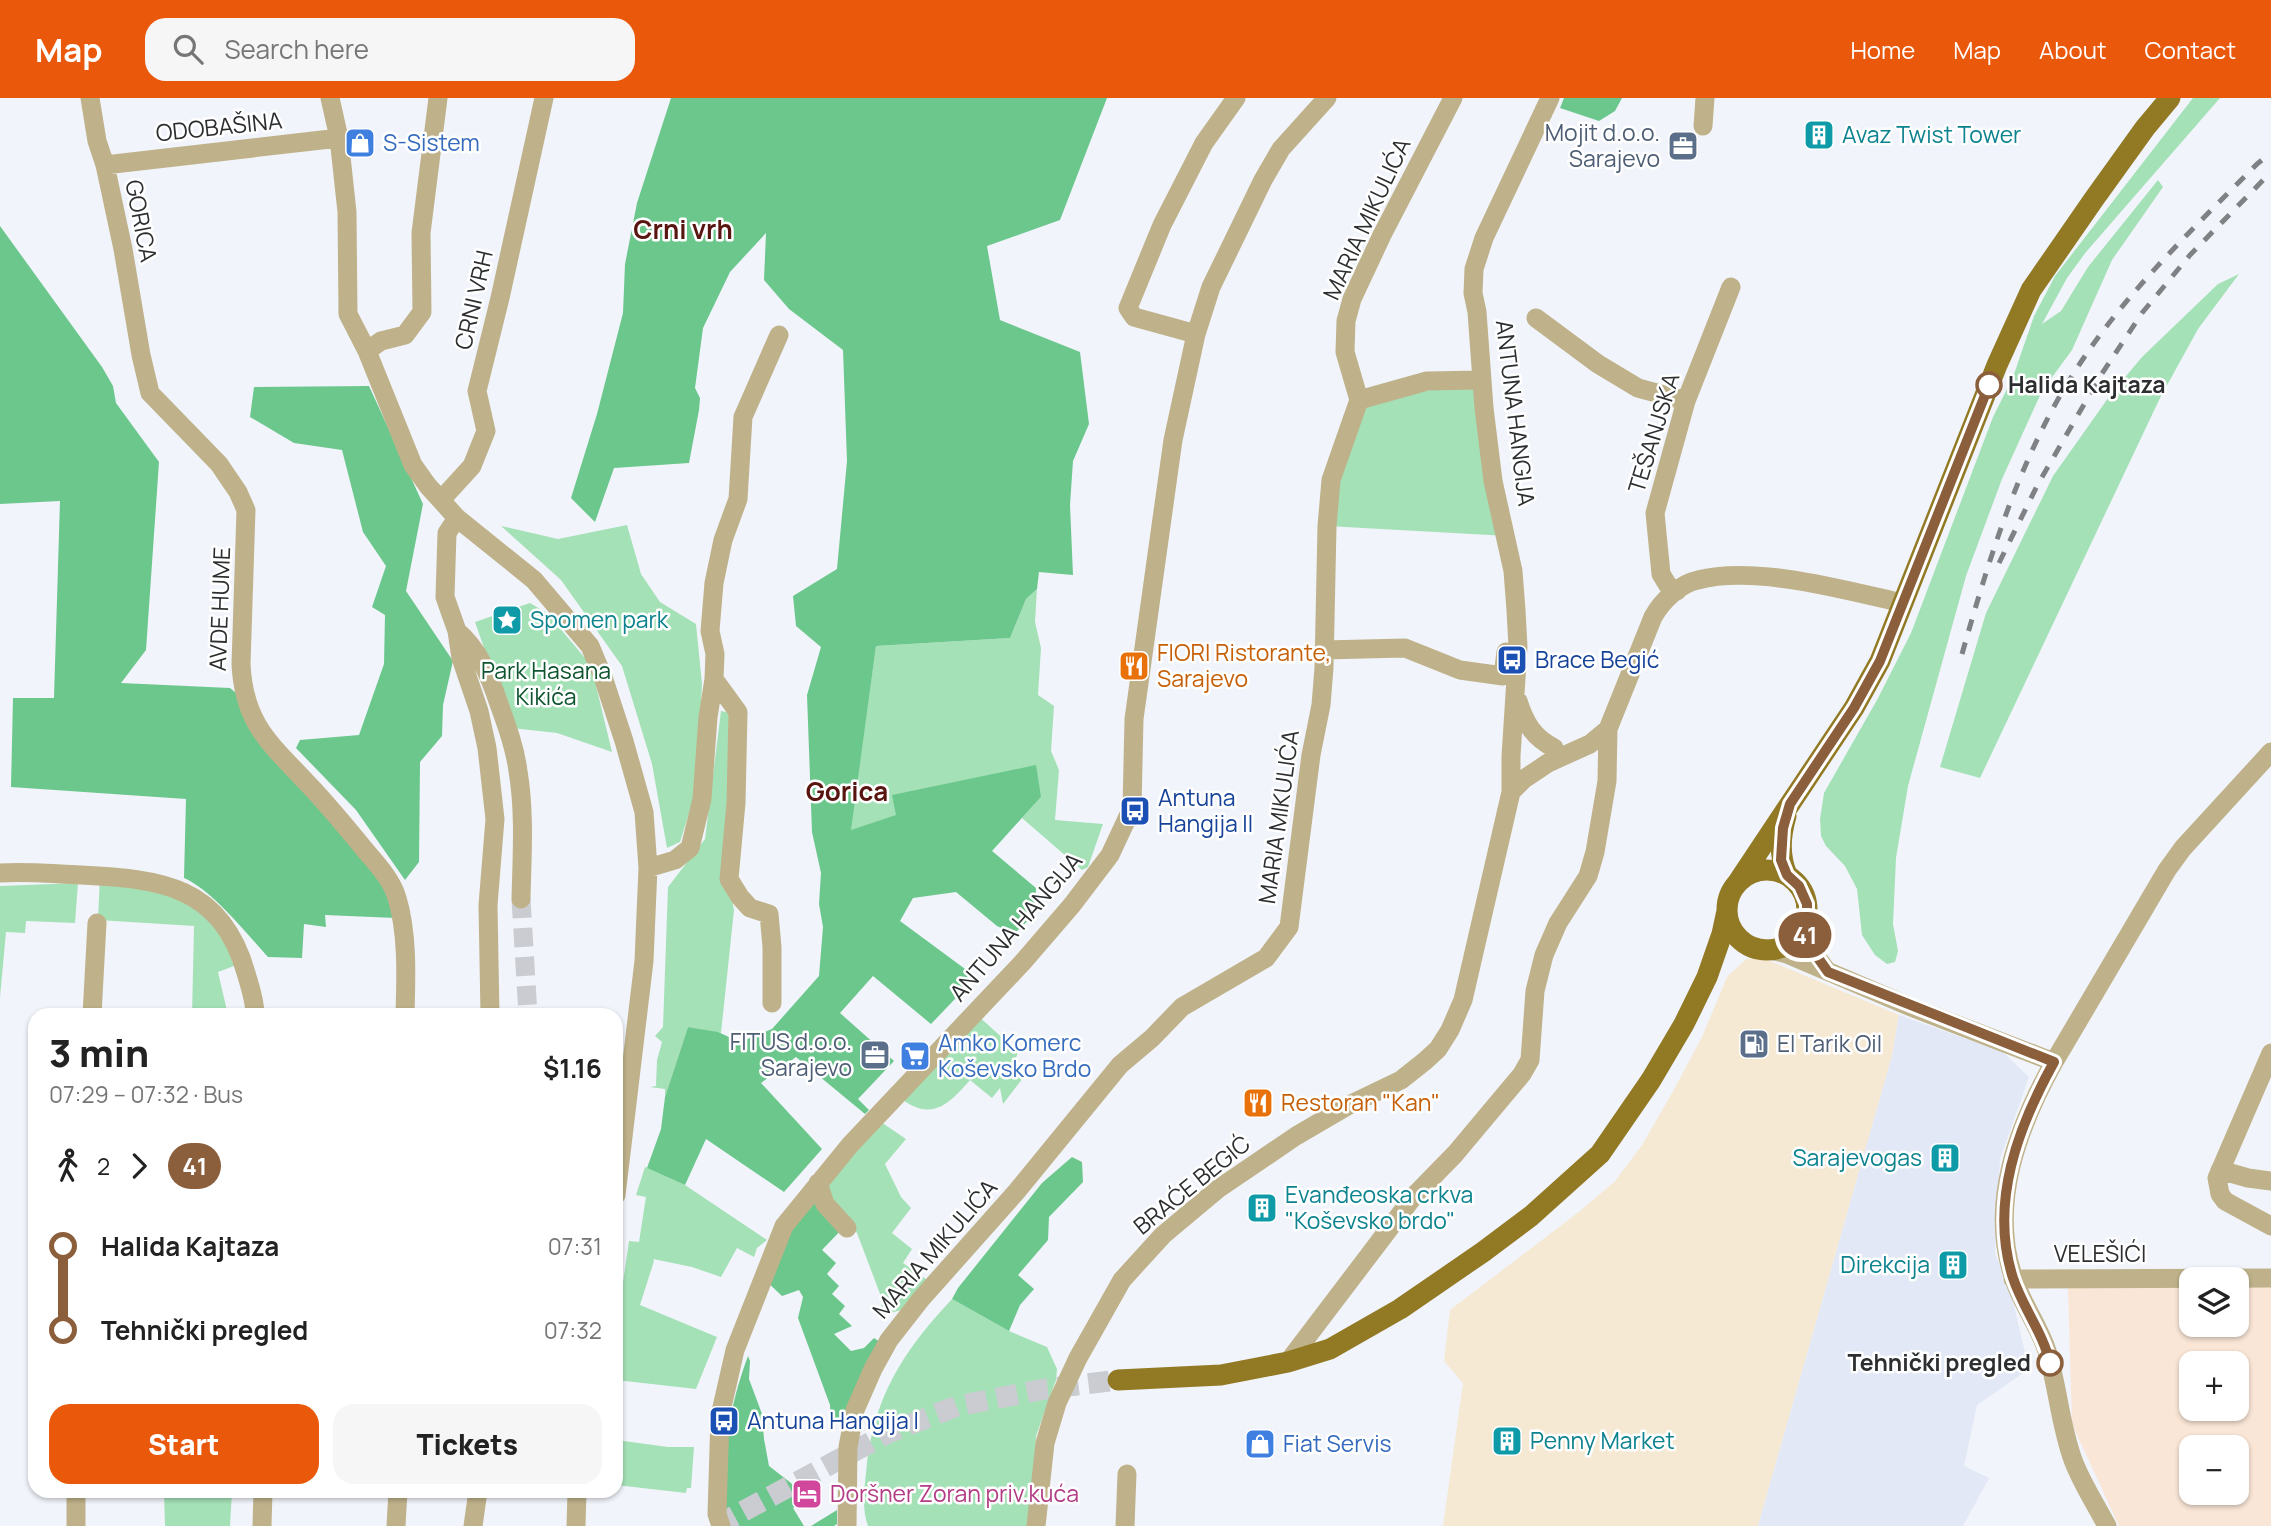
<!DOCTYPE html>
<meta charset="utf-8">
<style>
body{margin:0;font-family:Manrope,sans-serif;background:#f6f6f6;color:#222;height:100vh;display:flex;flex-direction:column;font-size:26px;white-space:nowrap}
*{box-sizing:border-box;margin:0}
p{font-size:23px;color:#767676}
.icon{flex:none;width:38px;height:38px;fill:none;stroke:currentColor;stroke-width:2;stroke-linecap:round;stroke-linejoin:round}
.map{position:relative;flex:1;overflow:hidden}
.sheet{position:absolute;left:28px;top:910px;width:595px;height:490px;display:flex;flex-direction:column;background:#fff;border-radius:21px;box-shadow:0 2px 5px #0004}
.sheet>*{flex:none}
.badge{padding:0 14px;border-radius:23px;font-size:24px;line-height:46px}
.fabs{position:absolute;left:2179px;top:1169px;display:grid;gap:14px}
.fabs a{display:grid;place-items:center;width:70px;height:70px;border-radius:14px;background:#fff;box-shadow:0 2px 5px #0004;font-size:35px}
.map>.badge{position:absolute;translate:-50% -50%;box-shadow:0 0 0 4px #fff}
.legs{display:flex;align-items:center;gap:10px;height:77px;padding:0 21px;font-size:23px}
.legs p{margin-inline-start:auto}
.overview{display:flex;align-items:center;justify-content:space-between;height:119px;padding:0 21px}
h1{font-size:38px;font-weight:800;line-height:52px}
.cta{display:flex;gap:14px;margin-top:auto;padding:14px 21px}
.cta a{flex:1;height:80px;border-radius:21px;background:#ea580c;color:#fff;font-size:28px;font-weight:800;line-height:80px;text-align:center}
.cta a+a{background:#f6f6f6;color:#222}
ul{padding:0 21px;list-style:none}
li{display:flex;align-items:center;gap:24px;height:84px;font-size:26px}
li i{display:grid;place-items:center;width:10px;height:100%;margin:0 9px;background:currentColor}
li i::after{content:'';width:18px;height:18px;margin:-9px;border:5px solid;border-radius:50%;background:#fff}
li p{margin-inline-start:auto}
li:first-child i{background:linear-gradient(#0000 50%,currentColor 0)}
li:last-child i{background:linear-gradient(currentColor 50%,#0000 0)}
header{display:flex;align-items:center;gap:42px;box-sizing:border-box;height:98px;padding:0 35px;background:#ea580c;color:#fff}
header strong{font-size:33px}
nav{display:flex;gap:38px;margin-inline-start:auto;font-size:24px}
.search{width:490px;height:63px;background:#f6f6f6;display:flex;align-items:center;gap:18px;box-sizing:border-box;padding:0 24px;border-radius:21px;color:#767676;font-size:26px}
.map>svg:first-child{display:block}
.commercial{fill:#f5e9d4}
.built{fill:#e2e8f5}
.education{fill:#fae6d6;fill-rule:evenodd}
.green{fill:#a5e1b7}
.forest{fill:#6bc78c}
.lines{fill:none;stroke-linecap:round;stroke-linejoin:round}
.minor-tunnel{stroke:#caccd2;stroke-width:19;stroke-dasharray:19 10;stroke-linecap:butt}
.major-tunnel{stroke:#caccd2;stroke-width:21;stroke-dasharray:21 10;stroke-linecap:butt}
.minor{stroke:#bfb28a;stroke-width:19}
.major{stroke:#927924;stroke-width:21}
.rail{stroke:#7f8185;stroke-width:5;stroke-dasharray:12 12;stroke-linecap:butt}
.line-1-casing{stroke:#fff;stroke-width:16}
.line-1{stroke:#8b5e3c;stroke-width:10}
.stop-1-dot{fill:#fff;stroke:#8b5e3c;stroke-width:3.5}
.labels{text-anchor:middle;stroke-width:5;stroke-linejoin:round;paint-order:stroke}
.street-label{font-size:23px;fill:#2c2e30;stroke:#fff}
.service-label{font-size:23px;fill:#4e5e75;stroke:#fff;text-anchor:end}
.culture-label{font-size:23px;fill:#0d838f;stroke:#fff;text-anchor:start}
.shop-label{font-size:23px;fill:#366cbe;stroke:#fff;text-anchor:start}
.stop-label{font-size:23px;font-weight:bold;fill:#2c2e30;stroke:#fff;text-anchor:start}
.food-label{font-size:23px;fill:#c56008;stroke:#fff;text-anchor:start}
.transit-label{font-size:23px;fill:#164399;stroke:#fff;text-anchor:start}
.park-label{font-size:23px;fill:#0e552f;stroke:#fff}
.hotel-label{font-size:23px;fill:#b23c85;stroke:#fff;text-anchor:start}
.quarter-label{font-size:26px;font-weight:bold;fill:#58140f;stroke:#fff}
</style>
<header>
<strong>Map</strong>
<div class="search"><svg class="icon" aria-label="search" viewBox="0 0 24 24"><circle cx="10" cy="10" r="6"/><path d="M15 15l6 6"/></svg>Search here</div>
<nav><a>Home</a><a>Map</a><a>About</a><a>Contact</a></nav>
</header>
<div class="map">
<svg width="2271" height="1428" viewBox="0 0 2271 1428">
<rect width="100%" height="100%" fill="#f1f4fb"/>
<path class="commercial" d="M1763,860l136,57 -7,41 -134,470h-315l20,-143 -19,-22 6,-51 130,-99 35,-30 27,-36 30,-52 30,-56 25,-60 19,-18z"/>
<path class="built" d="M1899,917l104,37 26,25 -29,82 -5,95 14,31 20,84 -52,36 -13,61 25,12 -26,48h-205l134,-470z"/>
<path class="education" d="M2271,1188v240h-152l-47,-102 -4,-136 123,-1v38h45l1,-38zM2191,1265h45v46h-45zM2191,1349h45v46h-45z"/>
<path class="green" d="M2193,0h27l-134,154 -19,26 -25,46 19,-13 27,-44 70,-87 5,7 -51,73 -40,90 -30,41 -40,88 -36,97 -58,210 -12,72 -3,66 5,27 -3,11 -8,2 -12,-9 -13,-20 -5,-46 -12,-23 -19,-20 -5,-10 -1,-17 4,-26 53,-93 34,-67 82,-216 20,-40 21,-61 21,-40z
M2239,176l-41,55 -38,69 -180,380 -40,-11 46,-154 67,-137 58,-82 31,-37 76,-73z
M1487,284l20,154 -180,-10 32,-126z
M627,427l14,49 19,28 36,22 6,60 -3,55 -5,58 -14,45 -13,6 -15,-84 -30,-98 -61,-86 -60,-54 57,13z
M1037,491l-2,33 6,26 -3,47 16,11 -3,45 8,19 -4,50 48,4 -15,43 -6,3 -60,-52 19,-21 -140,21 -51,13 26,-185 134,-8 16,-39z
M530,505l17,10 44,52 21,87 -55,-19 -45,-5 -37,-106z
M721,613l10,2 -6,151 9,46 -13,123 -33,-6 -23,70v-8l-15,-2 6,-1 1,-26 5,-18 -7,-6 8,-9 5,-140 37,-48z
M100,778l41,3 75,37 18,50 -16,6 10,43h-36l2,-89 -96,-6z
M78,785l-3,40 -49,-2 -1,12 -19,-1 -6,65v-111z
M976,916l41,37v5l-9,10 15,12 -20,26 -3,-16 -8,10 -22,-18c-24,28 -41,42 -74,15z
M878,1022l28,19 -21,25 16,33 10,11 -19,25 20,16 -9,14 24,17 -26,30 -20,6 1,-17 -25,-66 -22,-25 -15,-29z
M645,1069l40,18 82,55 -10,8 -3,9 -17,-9 -16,29 -29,-10 -39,-8 1,2 -14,44 77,32 -21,52 -80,-9v-49l13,-90 10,1 7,-45 -10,-2z
M952,1201l57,32 38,16 10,22 -1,11 -20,56 -5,90h-163c-6,-16 -4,-36 -2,-53 6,-73 36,-121 86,-174z
M616,1342l52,7h26l-3,41h-4l-1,5 -70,-8z
M164,1393h68l-2,35h-65z"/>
<path class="forest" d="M671,0h436l-47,122 -73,26 13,74 80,32 9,72 -16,37 -3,44 3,70 -34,-3 -2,17 -11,10 -16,39 -134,8 -25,184 45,-15 -4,-20 144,-30 5,32 -49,54 44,37 -1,26 -21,20 -17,-8 -41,-34 -43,6 -13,23 76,56 -45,47 -58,-48 -33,37 54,48 -36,38 11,11 -4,4 -69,-57 -35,26 61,66 -38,43 -78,-53 -21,46 -38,-17 14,-39 4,-32 23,-70 30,5 22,10 32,-13 47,-53 4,-49 -4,-23 2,-31 -9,-41 -5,-137 14,-48 -25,-21 -3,-30 44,-27 10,-108 -4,-111 -54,-41 -25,-29 2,-47 -36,39 -27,56 -8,60 5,10 -1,12 -10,53 -75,5 -19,54 -24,-24 26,-84 26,-101 2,-49 12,-61z
M1564,0h58l-7,13 -16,10 -39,-13z
M0,128l102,141 11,19 3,17 43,59 -13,188 -25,33 109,5 25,21 128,177 13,32 -71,-3 1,12 -22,-3 -2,34 -34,-1c-21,-23 -56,-67 -84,-79l2,-79 -175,-12 2,-89h41l6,-197 -60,3z
M369,288l54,118 -17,87 47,70 -10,44 -1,31 -22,26 -1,100 -14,18 -49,-70 -60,-62 4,-8 59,-5 25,-71 1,-49 -13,-8 14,-41 -23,-34 -21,-82 -48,-7 -44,-26 4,-30z
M1072,1059l10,5 1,20 -34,35 -1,23 -30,35 16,14 -14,16 -11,26 -57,-32 6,-11 84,-105z
M808,1097c9,15 23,20 35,33l-21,22 14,13 -9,11 12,12 -7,8 13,12 -6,8 13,12 -18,8 17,17 13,-3 10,-10 12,8 -40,77 -15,1 -1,-19 -32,-87 5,-21 -4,-7 -17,6 -19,-18z
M748,1258l2,5 -1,18 13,35 2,25 5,27 22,17 15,17 -13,8 11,18h-75c-12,-53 0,-120 19,-170z
M837,1412v14l-3,2h-23z"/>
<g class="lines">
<path class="minor-tunnel" d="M521,801l7,116"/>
<path class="major-tunnel" d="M716,1428l172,-93 69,-27 88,-17 73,-9"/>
<path class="minor" d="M90,0l7,43 8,24 18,84 18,106 9,38 69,71 19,28 8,18 -5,154c3,61 30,80 68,121 20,21 38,43 56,65 12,14 27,30 32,48 11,36 9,80 8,117
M330,0l9,40 8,74 1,102 19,37 46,114 15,21 29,32 77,62 56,66 13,31 21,64 20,71 4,56 -4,93 -28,234
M1703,28l2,-28
M105,67l234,-27
M1536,220l62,46 40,24 48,13
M1196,236l-62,-17 -6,-9 34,-83 42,-82 32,-45
M367,253l14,-10 24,-6 17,-23 -1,-79 17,-135
M1359,302l68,-19 54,-1
M441,402l31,-34 14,-35 -9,-40 23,-93 44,-200
M457,420l-10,15 -2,64 12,34 4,27 18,53 8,37 8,71 -7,86 2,110
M1677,493l-8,-4 -8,-13 -6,-61 31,-112 45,-114
M457,533c22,18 33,46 42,73 8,22 16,44 19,67 7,42 4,85 3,128
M1324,552l81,-2 55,22 43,6 3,-24
M714,581l24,33 -2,91 -7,76 11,18 10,11 19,6 3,33v56
M1518,603c7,22 15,36 36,47
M1511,694l13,-13 24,-16 42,-19 18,-15
M648,770l27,-8 15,-12 12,-49 6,-82 6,-38 1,-25 -5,-23 4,-48 9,-43 15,-41 5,-82 36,-82
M0,775c27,-2 54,1 81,2 79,4 140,10 165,98 4,14 9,27 9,42
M1803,830l8,21 16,22
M1767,851l20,5 124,53 143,55c-36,65 -66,143 -40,217 8,25 25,47 33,72 11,36 13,74 26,109 8,22 23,45 34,66
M92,917l5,-92
M2271,955l-54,125 3,16 5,7 46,25
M2054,964l113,-192 16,-22 88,-96
M2220,1072l28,8 23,3
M818,1085l7,21 22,24
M2013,1181l258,-1
M1288,1264l126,-166 41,-42 67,-80 8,-14 5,-69 9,-36 14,-32 30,-47 7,-24 12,-71 1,-52 45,-112c9,-16 26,-33 45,-37 57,-15 147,10 204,23
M76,1393v35
M262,1428l1,-35
M396,1428l2,-35
M473,1428l5,-35
M576,1428l1,-35
M721,1428l-4,-12 3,-98 15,-66 49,-124 66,-81 172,-182 50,-58 38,-50 22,-47 2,-89 39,-279 23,-106 15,-47 52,-107 18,-31 46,-51
M847,1428l1,-79 7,-37 18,-41 16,-29 32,-41 96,-108 103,-126 32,-27 30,-31 84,-49 23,-31 22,-172 10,-50 3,-37 3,-142 4,-46 28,-80 -14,-48 1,-31 6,-22 30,-64 71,-137
M1036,1428l9,-83 12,-40 21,-45 44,-78 41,-45 55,-46 78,-53 53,-31 52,-25 24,-19 13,-12 12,-19 13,-30 48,-208v-36l7,-109 -2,-37 -3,-39 -20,-90 -9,-73 -7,-96 -4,-19 1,-24 10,-31 66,-140
M1125,1428l2,-52"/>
<path class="major" d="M1786,718c-6,21 -7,39 1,59
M1727 812a40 40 0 1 1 80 0a40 40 0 1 1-80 0Z
M1736,787l118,-177 26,-47 117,-296 34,-75 63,-91 51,-71 25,-30
M1118,1282l103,-5 67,-13 42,-13 70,-40 83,-57 48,-36 69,-62 51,-74 33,-56 23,-47 15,-43 5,-23"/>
<path class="rail" d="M1999,465l39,-79 63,-109 41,-62 48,-58 81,-83
M1962,556c29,-102 61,-207 121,-295 49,-73 113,-133 174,-195l14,-11"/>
</g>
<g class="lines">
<g class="line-1-casing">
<path id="line-1" d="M1989,287l-109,276 -26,47 -64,96 -7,24 -2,32 6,15 12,11 8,18v12l-4,12 8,20 17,24 226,90c-36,65 -65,141 -41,216 10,30 30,55 37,85"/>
</g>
<use href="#line-1" class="line-1"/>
</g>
<defs>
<g id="building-square" transform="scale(1.575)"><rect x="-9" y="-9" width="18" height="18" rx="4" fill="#0f9aa8" stroke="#fff"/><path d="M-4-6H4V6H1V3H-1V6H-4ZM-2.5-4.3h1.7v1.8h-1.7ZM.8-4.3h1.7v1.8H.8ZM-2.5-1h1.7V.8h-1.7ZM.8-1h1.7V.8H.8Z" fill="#fff"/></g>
<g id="shop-square" transform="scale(1.575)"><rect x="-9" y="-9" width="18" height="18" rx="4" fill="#3f7fe0" stroke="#fff"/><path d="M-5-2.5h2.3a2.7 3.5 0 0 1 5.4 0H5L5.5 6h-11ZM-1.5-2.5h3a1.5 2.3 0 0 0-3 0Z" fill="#fff"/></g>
<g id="office-square" transform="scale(1.575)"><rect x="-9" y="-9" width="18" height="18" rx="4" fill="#5c6f8a" stroke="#fff"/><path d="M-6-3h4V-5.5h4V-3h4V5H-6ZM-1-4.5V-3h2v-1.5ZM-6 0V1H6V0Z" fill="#fff"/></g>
<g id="sight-square" transform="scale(1.575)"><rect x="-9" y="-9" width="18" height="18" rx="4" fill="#0f9aa8" stroke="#fff"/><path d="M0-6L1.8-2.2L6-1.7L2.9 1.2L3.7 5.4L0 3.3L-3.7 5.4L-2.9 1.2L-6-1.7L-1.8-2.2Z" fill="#fff"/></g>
<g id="bus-square" transform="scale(1.575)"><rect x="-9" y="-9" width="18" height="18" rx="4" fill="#1a4fb4" stroke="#fff"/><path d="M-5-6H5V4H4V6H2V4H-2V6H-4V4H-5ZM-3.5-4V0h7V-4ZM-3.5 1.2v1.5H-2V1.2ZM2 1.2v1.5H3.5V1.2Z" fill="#fff"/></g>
<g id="restaurant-square" transform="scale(1.575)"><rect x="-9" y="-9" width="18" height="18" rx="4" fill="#e8710a" stroke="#fff"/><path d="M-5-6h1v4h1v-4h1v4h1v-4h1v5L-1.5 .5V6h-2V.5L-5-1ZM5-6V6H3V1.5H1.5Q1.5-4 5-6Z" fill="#fff"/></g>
<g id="fuel-square" transform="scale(1.575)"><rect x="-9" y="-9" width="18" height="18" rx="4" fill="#5c6f8a" stroke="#fff"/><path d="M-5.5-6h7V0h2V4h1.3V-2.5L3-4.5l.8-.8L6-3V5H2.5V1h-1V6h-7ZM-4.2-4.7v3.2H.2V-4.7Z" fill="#fff"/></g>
<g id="supermarket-square" transform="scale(1.575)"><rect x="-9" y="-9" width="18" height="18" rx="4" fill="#3f7fe0" stroke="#fff"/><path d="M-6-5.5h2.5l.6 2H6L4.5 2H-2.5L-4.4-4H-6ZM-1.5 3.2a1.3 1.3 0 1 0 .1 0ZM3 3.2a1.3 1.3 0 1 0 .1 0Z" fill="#fff"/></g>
<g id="hotel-square" transform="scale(1.575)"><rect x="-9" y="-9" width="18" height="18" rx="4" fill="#d1479c" stroke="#fff"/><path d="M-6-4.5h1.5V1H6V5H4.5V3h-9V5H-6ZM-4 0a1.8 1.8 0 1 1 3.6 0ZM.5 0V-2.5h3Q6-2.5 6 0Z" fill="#fff"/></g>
</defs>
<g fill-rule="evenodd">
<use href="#building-square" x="1819" y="37"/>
<use href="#shop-square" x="360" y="45"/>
<use href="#office-square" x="1683" y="48"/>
<use href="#sight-square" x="507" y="522"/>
<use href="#bus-square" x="1512" y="562"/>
<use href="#restaurant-square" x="1134" y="568"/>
<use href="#bus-square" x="1135" y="713"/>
<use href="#fuel-square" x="1754" y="946"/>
<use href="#office-square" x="875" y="957"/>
<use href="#supermarket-square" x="915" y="958"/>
<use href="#restaurant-square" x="1258" y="1005"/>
<use href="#building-square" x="1945" y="1060"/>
<use href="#building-square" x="1262" y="1110"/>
<use href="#building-square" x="1953" y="1167"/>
<use href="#bus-square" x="724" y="1323"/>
<use href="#building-square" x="1507" y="1343"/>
<use href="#shop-square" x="1260" y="1346"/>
<use href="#hotel-square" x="807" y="1396"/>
</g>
<g class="stop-1-dot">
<circle cx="1989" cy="287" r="12"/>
<circle cx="2050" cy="1265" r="12"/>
</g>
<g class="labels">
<g class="street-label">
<text transform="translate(219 29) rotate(-6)" y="8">ODOBAŠINA</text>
<text transform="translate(1367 121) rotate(-65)" y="8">MARIA MIKULIĆA</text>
<text transform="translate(141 123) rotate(79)" y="8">GORICA</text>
<text transform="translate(474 202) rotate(-77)" y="8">CRNI VRH</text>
<text transform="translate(1515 315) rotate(83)" y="8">ANTUNA HANGIJA</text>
<text transform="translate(1654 335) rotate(-73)" y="8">TEŠANJSKA</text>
<text transform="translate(220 511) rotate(-88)" y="8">AVDE HUME</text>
<text transform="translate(1279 719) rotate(-82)" y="8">MARIA MIKULIĆA</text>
<text transform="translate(1016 829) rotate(-49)" y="8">ANTUNA HANGIJA</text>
<text transform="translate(1192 1087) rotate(-39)" y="8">BRAĆE BEGIĆ</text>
<text transform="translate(935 1151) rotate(-49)" y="8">MARIA MIKULIĆA</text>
<text x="2100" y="1164">VELEŠIĆI</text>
</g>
<g class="service-label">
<text x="1660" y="43">Mojit d.o.o.<tspan x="1660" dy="26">Sarajevo</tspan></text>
<text x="852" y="952">FITUS d.o.o.<tspan x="852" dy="26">Sarajevo</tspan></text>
<text x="1777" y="954" text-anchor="start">El Tarik Oil</text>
</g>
<g class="culture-label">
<text x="1842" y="45">Avaz Twist Tower</text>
<text x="530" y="530">Spomen park</text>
<text x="1922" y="1068" text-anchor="end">Sarajevogas</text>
<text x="1285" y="1105">Evanđeoska crkva<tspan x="1285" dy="26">"Koševsko brdo"</tspan></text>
<text x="1930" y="1175" text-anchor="end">Direkcija</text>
<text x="1530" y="1351">Penny Market</text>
</g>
<g class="shop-label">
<text x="383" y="53">S-Sistem</text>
<text x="938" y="953">Amko Komerc<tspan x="938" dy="26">Koševsko Brdo</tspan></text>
<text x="1283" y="1354">Fiat Servis</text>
</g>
<g class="stop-label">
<text x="2008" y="295">Halida Kajtaza</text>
<text x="2031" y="1273" text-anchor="end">Tehnički pregled</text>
</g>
<g class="food-label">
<text x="1157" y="563">FIORI Ristorante,<tspan x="1157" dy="26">Sarajevo</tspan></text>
<text x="1281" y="1013">Restoran "Kan"</text>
</g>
<g class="transit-label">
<text x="1535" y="570">Brace Begić</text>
<text x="1158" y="708">Antuna<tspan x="1158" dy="26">Hangija II</tspan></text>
<text x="747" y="1331">Antuna Hangija I</text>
</g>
<g class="park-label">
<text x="546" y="581">Park Hasana<tspan x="546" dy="26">Kikića</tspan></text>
</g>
<g class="hotel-label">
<text x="830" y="1404">Doršner Zoran priv.kuća</text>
</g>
<g class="quarter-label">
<text x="683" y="141">Crni vrh</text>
<text x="847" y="703">Gorica</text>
</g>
</g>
</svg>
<div class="fabs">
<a><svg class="icon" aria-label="layers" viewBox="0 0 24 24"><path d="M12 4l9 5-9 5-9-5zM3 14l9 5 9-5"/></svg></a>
<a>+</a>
<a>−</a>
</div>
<b class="badge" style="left:1805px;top:837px;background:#8b5e3c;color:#fff">41</b>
<section class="sheet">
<div class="overview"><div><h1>3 min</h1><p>07:29 – 07:32 · Bus</p></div><b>$1.16</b></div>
<div class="legs"><svg class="icon" aria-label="walk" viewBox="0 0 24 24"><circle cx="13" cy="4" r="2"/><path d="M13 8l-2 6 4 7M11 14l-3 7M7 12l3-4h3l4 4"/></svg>2<svg class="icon" aria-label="forward" viewBox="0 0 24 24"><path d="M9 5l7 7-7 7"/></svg><b class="badge" style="background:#8b5e3c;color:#fff">41</b></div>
<ul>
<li><i style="color:#8b5e3c"></i><b>Halida Kajtaza</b><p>07:31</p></li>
<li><i style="color:#8b5e3c"></i><b>Tehnički pregled</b><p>07:32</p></li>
</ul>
<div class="cta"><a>Start</a><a>Tickets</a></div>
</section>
</div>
